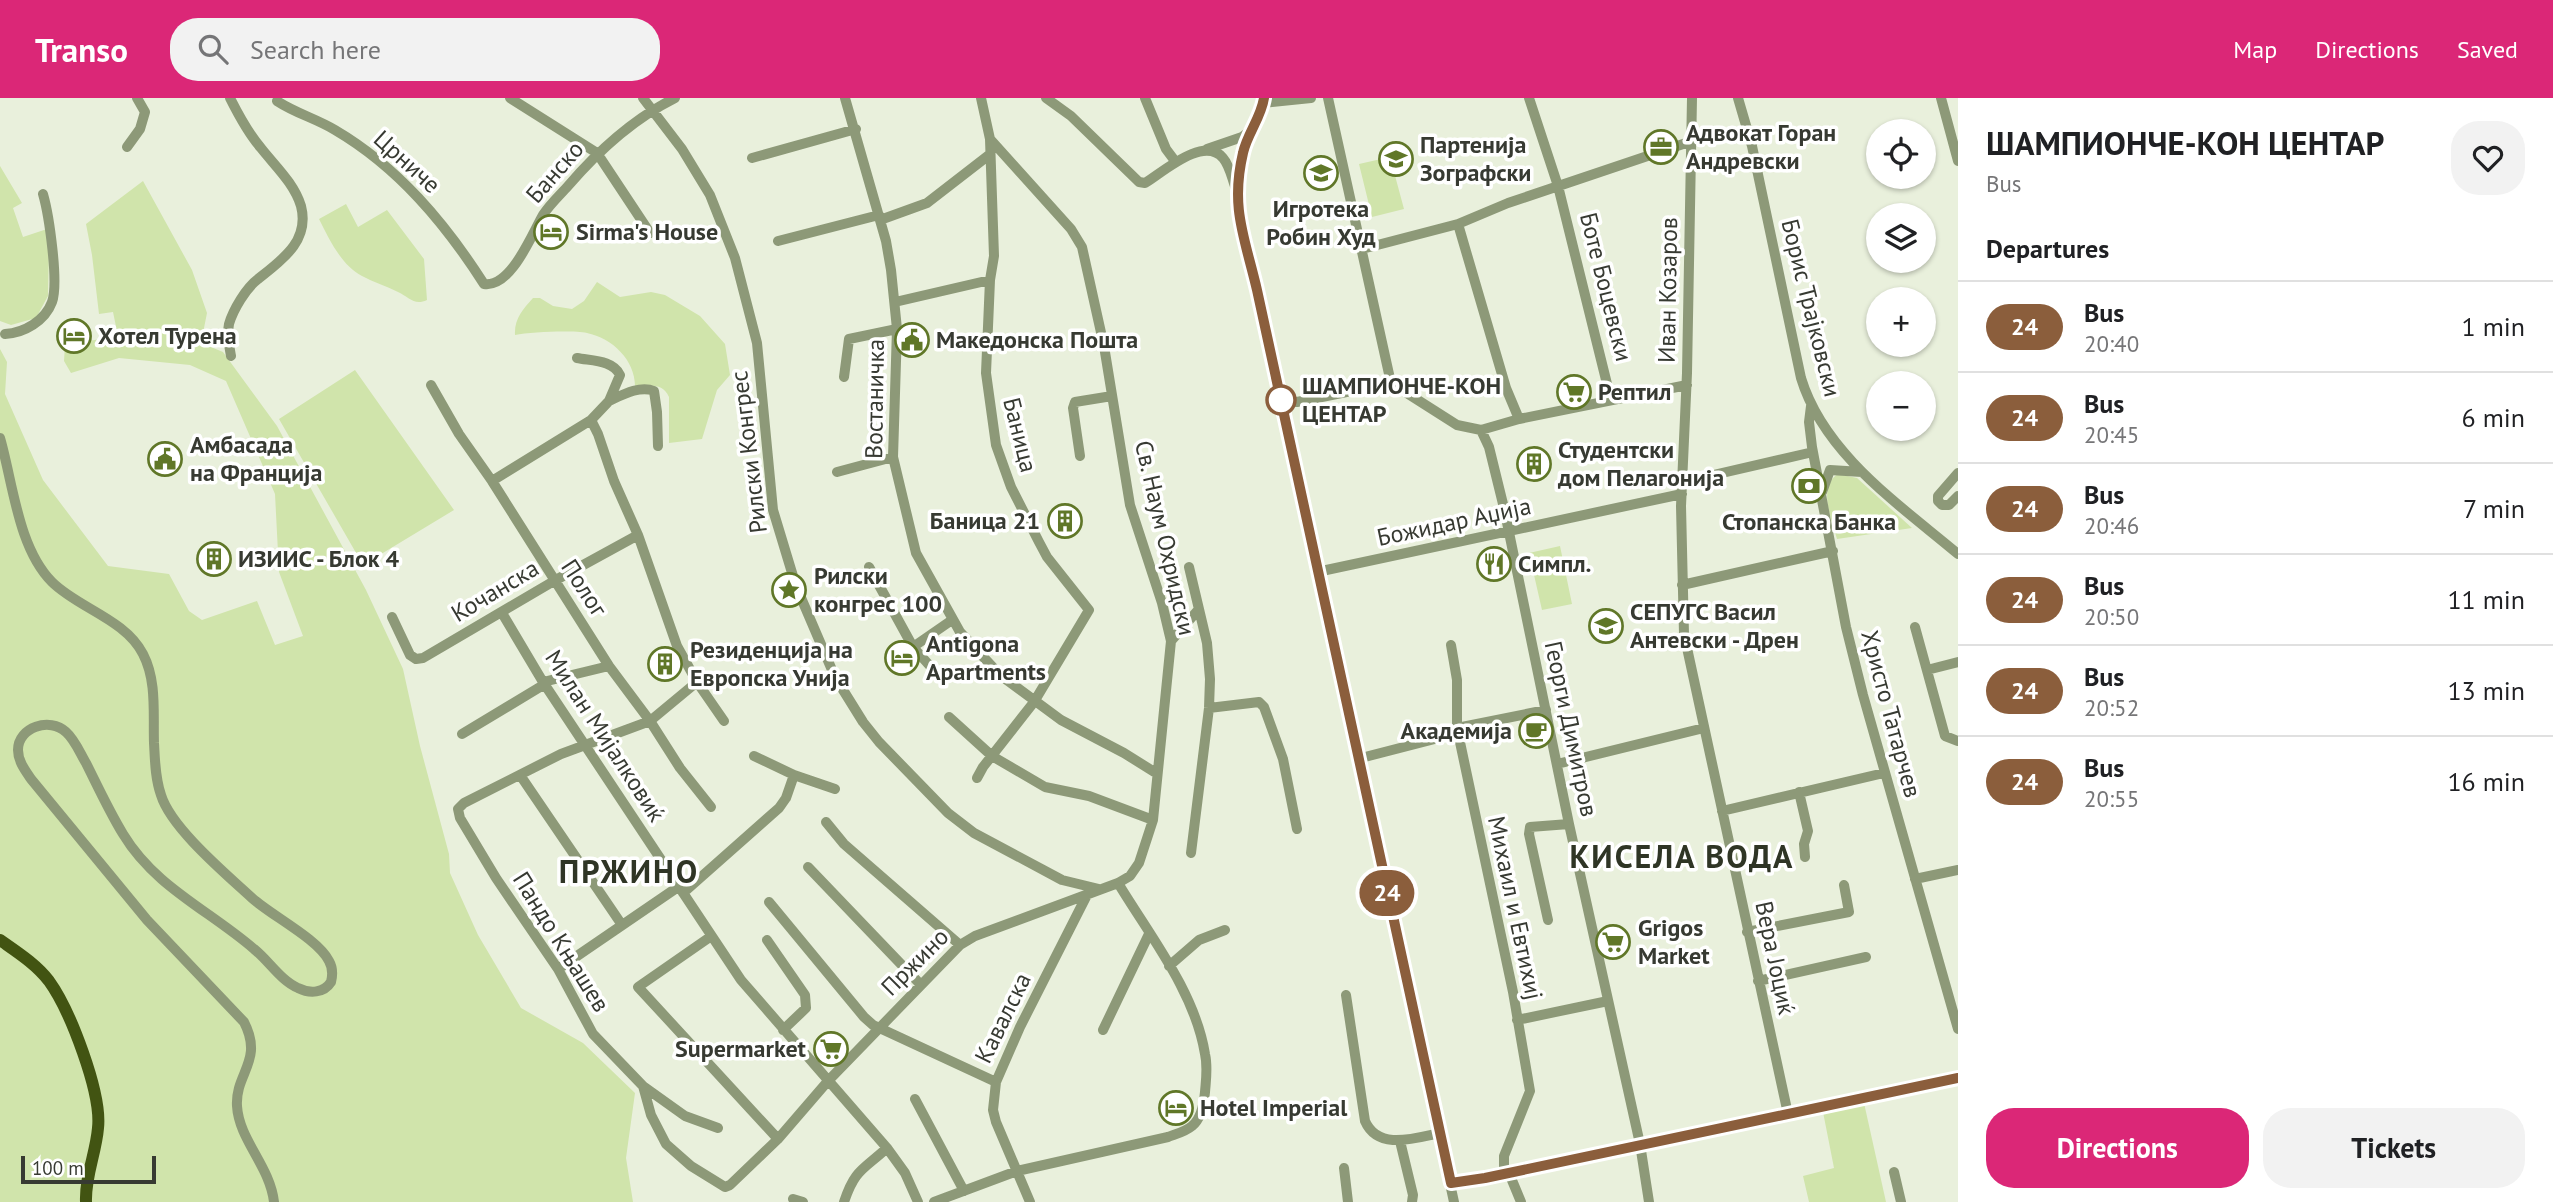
<!DOCTYPE html>
<meta charset="utf-8">
<style>
body{margin:0;font-family:"PT Sans",sans-serif;background:#f2f2f2;color:#202124;height:100vh;display:flex;flex-direction:column;font-size:26px;white-space:nowrap}
*{box-sizing:border-box;margin:0}
p{font-size:23px;color:#757577}
.icon{flex:none;width:38px;height:38px;fill:none;stroke:currentColor;stroke-width:2;stroke-linecap:round;stroke-linejoin:round}
.map{position:relative;flex:1;overflow:hidden}
.details{display:flex;flex-direction:column;background:#fff;width:595px}
.details>*{flex:none}
.badge{padding:0 14px;border-radius:23px;font-size:24px;line-height:46px}
.buttons{position:absolute;left:1866px;top:21px;display:grid;gap:14px}
.buttons a{display:grid;place-items:center;width:70px;height:70px;border-radius:50%;background:#fff;box-shadow:0 2px 5px #0004;font-size:35px}
.scale{position:absolute;left:21px;bottom:18px;width:135px;box-sizing:border-box;padding-left:7px;border:4px solid #373a32;border-top:0;font-size:19px;line-height:24px;white-space:nowrap;color:#373a32;-webkit-text-stroke:5px #fff;paint-order:stroke}
.map>.badge{position:absolute;translate:-50% -50%;box-shadow:0 0 0 4px #fff}
h2{padding:0 28px;font-size:26px;line-height:63px}
.round{display:grid;place-items:center;flex:none;width:74px;height:74px;border-radius:28px;background:#f2f2f2}
.overview{display:flex;align-items:center;justify-content:space-between;height:119px;padding:0 28px}
h1{font-size:33px;font-weight:600;line-height:52px}
.primary-button{display:flex;gap:14px;margin-top:auto;padding:14px 28px}
.primary-button a{flex:1;height:80px;border-radius:28px;background:#db2777;color:#fff;font-size:28px;font-weight:600;line-height:80px;text-align:center}
.primary-button a+a{background:#f2f2f2;color:#202124}
ul{padding:0;list-style:none}
li{display:flex;align-items:center;gap:21px;height:91px;padding:0 28px;border-top:2px solid #e0e0e0}
li div{flex:1}
li b{display:block;font-size:26px}
li em{font-style:normal}
li .badge{min-width:77px;font-weight:700;text-align:center}
header{display:flex;align-items:center;gap:42px;box-sizing:border-box;height:98px;padding:0 35px;background:#db2777;color:#fff}
header strong{font-size:33px}
nav{display:flex;gap:38px;margin-inline-start:auto;font-size:24px}
.search{width:490px;height:63px;background:#f2f2f2;display:flex;align-items:center;gap:18px;box-sizing:border-box;padding:0 24px;border-radius:28px;color:#757577;font-size:26px}
main{display:flex;flex:1;min-height:0}
.map>svg:first-child{display:block}
.green{fill:#d0e4ab}
.lines{fill:none;stroke-linecap:round;stroke-linejoin:round}
.minor{stroke:#8d9978;stroke-width:10}
.major{stroke:#425412;stroke-width:12}
.line-casing{stroke:#fff;stroke-width:16}
.line{stroke:#8b5e3c;stroke-width:10}
.stop-dot{fill:#fff;stroke:#8b5e3c;stroke-width:3.5}
.labels{text-anchor:middle;stroke-width:7;stroke-linejoin:round;paint-order:stroke}
.poi-label{font-size:24px;font-weight:bold;fill:#373a32;stroke:#fff;text-anchor:start}
.street-label{font-size:24px;fill:#373a32;stroke:#fff}
.stop-label{font-size:24px;font-weight:bold;fill:#373a32;stroke:#fff;text-anchor:start}
.district-label{font-size:32px;font-weight:bold;letter-spacing:2px;fill:#2f3525;stroke:#fff}
</style>
<header>
<strong>Transo</strong>
<div class="search"><svg class="icon" aria-label="search" viewBox="0 0 24 24"><circle cx="10" cy="10" r="6"/><path d="M15 15l6 6"/></svg>Search here</div>
<nav><a>Map</a><a>Directions</a><a>Saved</a></nav>
</header>
<main>
<div class="map">
<svg width="1958" height="1104" viewBox="0 0 1958 1104">
<rect width="100%" height="100%" fill="#e9f0dc"/>
<path class="green" d="M1390,59l14,52 -32,8 -13,-53z
M0,68l22,37 -9,5 10,29 24,-8 2,20 -1,47 -12,22 -25,7 -11,-4z
M143,83l49,89 15,43 -6,30 22,9 54,74 89,164 37,79 17,77 29,108 1,19 28,62 43,73 62,35 52,50 -9,65 7,44h-633v-853l7,13 -2,32 38,86 65,86 61,8 20,37 13,9 55,-19 18,44 28,-9 -24,-64 -4,-78 -49,-113 -36,-16 -71,-7 -48,15 -7,-12 1,-16 53,-9 -5,-24 -14,2 -7,-59 -6,-31z
M346,106l12,23 29,-17 37,49 3,41c-13,6 -18,-3 -29,-8 -12,-6 -25,-10 -36,-16 -21,-11 -33,-37 -43,-57z
M597,184l23,15 31,-5 14,3 35,21 25,28 5,31 -13,15 -15,49 -33,4v-46c-7,-16 -21,-10 -34,-11 0,-26 -23,-48 -48,-53 -15,-3 -56,-1 -72,2 -1,-16 8,-26 18,-37h7l13,8 19,3 12,-8z
M355,272l99,140 -91,55 -84,-146z
M1838,376l19,4 55,50 -75,11c-5,-19 -20,-52 1,-65z
M1560,448l12,58 -30,6 -13,-57z
M1864,1005l22,99h-77l-6,-26 31,-8 -11,-56z"/>
<g class="lines">
<path class="minor" d="M230,0c9,18 18,35 31,50 14,18 33,35 40,58 9,35 -19,54 -43,73 -12,9 -25,31 -29,45 -2,11 0,21 2,32
M510,0l87,55 53,80
M643,0l39,51 28,46 25,63 22,85 16,167 23,76 39,91 28,45 16,20 69,71 26,20 88,47 37,9
M845,0l41,143 5,29 6,59 -4,128 23,96 44,79 40,43 61,45 63,33 32,20
M1046,0l25,18 68,66 6,1c18,-11 59,-48 78,-25 7,8 9,21 13,31
M1145,0l21,51 9,12
M1264,0c-3,20 -17,36 -21,55 -13,54 2,86 14,137l197,912
M1328,0l63,285
M1529,0l29,88 53,214
M1692,0l-5,275 -6,133 3,128 104,480
M1738,0l14,48 49,232c23,76 99,127 157,176
M1941,0l17,63
M277,3c18,12 40,18 58,29 63,37 110,93 149,154 27,4 48,-50 59,-69 7,-11 17,-20 25,-29 30,-35 65,-67 107,-88
M1263,5l48,-5
M127,49l13,-18 5,-17 -8,-14
M1207,51l35,-12 8,-6
M752,60l104,-29
M880,122l47,-17 62,-48
M1458,126l48,164 13,31
M778,143l101,-26
M1362,151l96,-25 50,-21 184,-62
M895,204l95,-22
M5,236c19,-1 40,-13 47,-32 7,-19 -3,-87 -9,-108
M577,260c15,3 36,2 43,17l-11,26 -18,19
M844,279l5,-38 48,-10
M431,287l28,49 33,47 117,185 41,55 30,47 31,39
M609,303c13,-6 31,-16 45,-10l3,21 1,34
M1297,304l94,-19 66,42 24,5 38,-11 168,-34
M1811,308l-2,16 3,25 34,180 17,68 95,334
M1481,332l8,17 15,61 65,316 71,320 9,58
M0,340c13,45 18,110 52,144 26,26 73,37 91,72 14,27 10,59 11,89 1,17 1,35 7,52 10,33 65,79 91,103 20,18 66,41 77,63 4,7 4,13 2,21 -7,11 -21,12 -33,6 -17,-7 -29,-27 -44,-39 -45,-39 -99,-62 -131,-115 -14,-23 -25,-47 -37,-71 -6,-10 -11,-23 -20,-31 -16,-15 -48,-5 -48,18 0,11 7,20 13,29l116,141 97,102c20,39 -9,51 -7,84 2,34 33,60 37,96
M1080,358l-7,-48 2,-6 37,-6
M837,374l56,-15
M1958,375l-20,23v5l4,4h7l9,-9
M492,383l99,-61 7,14 16,47 24,54 39,111 20,36 27,39
M1683,384l130,-30
M1822,394l8,-22 32,2
M869,469l44,80 17,19
M1189,469l18,76 3,36 -1,29 -18,145
M1317,474l365,-78
M1682,487l151,-34
M502,515l41,69 198,298 146,168 18,25 13,29
M392,519l18,38 6,4 7,-1 131,-77 84,-46
M1915,529l30,109 13,5
M1171,543l28,-32
M1451,547l6,35v48l56,264 17,99 -26,65v18
M913,549l39,-27
M1927,572l31,-8
M543,584l66,-16
M697,584l-47,39 -89,33 -97,49 -6,6 2,9 36,60 62,91 35,65 50,52 8,29 15,29 25,22 34,21 5,-2 48,-46 50,-58 132,-136 15,-9 143,-53 12,-7 9,-13 14,-43 18,-179 -9,-38 -32,-98 -26,-159 -22,-99 -11,-18 -81,-90 -9,-41
M1209,610l50,-6 5,5 19,52 14,70
M949,619l43,39 53,31 44,9 64,24
M1457,630l89,-18
M462,636l83,-50
M754,658l40,19 41,14
M1361,660l97,-25
M1557,666l147,-36
M520,677l102,150
M977,680l6,-11 51,-65 55,-92 -42,-53 -8,-15 -28,-55 -15,-42 -10,-72 4,-93 4,-24 -4,-117
M1799,694l9,39 -4,13 1,13
M1722,713l162,-38
M826,724l18,22 116,101
M808,769l113,118
M1915,781l43,-9
M683,795l96,-85 7,-10 8,-23
M769,804l95,115 9,8 123,57
M1548,822l-19,-86 1,-7 39,-3
M1747,834l102,-20 -5,-27
M710,839l-72,50 140,152
M767,842l38,55 1,13 -23,22
M1169,868l30,-26 26,-10
M558,871l120,-82
M1758,883l108,-24
M1346,897l19,126c13,30 50,17 75,12
M1517,922l91,-19
M1103,932l46,-96
M643,988l42,30 33,12
M915,1001l49,92
M1400,1043l13,54 -1,7
M1344,1070l4,34
M1894,1074l7,30
M1509,1075l12,29
M1451,1085l34,-5 473,-100
M793,1101l10,3
M844,1104c11,-33 19,-32 43,-54
M934,1104l83,-31 151,-34c8,-3 17,-5 24,-11 9,-7 12,-23 13,-34 1,-13 3,-25 0,-38 -10,-62 -55,-118 -87,-171
M1030,1104l-34,-80 -3,-12 3,-28 24,-55 67,-132"/>
<path class="major" d="M0,842c17,12 36,24 49,41 21,29 53,112 49,147 -2,25 -13,48 -12,74"/>
</g>
<g class="lines">
<g class="line-casing">
<path id="line" d="M1264,0c-3,20 -17,36 -21,55 -13,55 2,85 14,137l194,893 34,-5 473,-100"/>
</g>
<use href="#line" class="line"/>
</g>
<defs>
<g id="office-ring" transform="scale(1.75)"><circle r="9.5" fill="#fff" stroke="#607728" stroke-width="1.5"/><path d="M-6-3h4V-5.5h4V-3h4V5H-6ZM-1-4.5V-3h2v-1.5ZM-6 0V1H6V0Z" fill="#607728"/></g>
<g id="school-ring" transform="scale(1.75)"><circle r="9.5" fill="#fff" stroke="#607728" stroke-width="1.5"/><path d="M0-5L7-2L0 1L-7-2ZM-4 1L0 2.5L4 1V4Q0 6-4 4Z" fill="#607728"/></g>
<g id="hotel-ring" transform="scale(1.75)"><circle r="9.5" fill="#fff" stroke="#607728" stroke-width="1.5"/><path d="M-6-4.5h1.5V1H6V5H4.5V3h-9V5H-6ZM-4 0a1.8 1.8 0 1 1 3.6 0ZM.5 0V-2.5h3Q6-2.5 6 0Z" fill="#607728"/></g>
<g id="civic-ring" transform="scale(1.75)"><circle r="9.5" fill="#fff" stroke="#607728" stroke-width="1.5"/><path d="M-.6-6.5H3V-4.5H.6V-3L4-1V1h2V6H-6V1h2V-1L-.6-3ZM-1.2 2.5V6h2.4V2.5Z" fill="#607728"/></g>
<g id="supermarket-ring" transform="scale(1.75)"><circle r="9.5" fill="#fff" stroke="#607728" stroke-width="1.5"/><path d="M-6-5.5h2.5l.6 2H6L4.5 2H-2.5L-4.4-4H-6ZM-1.5 3.2a1.3 1.3 0 1 0 .1 0ZM3 3.2a1.3 1.3 0 1 0 .1 0Z" fill="#607728"/></g>
<g id="building-ring" transform="scale(1.75)"><circle r="9.5" fill="#fff" stroke="#607728" stroke-width="1.5"/><path d="M-4-6H4V6H1V3H-1V6H-4ZM-2.5-4.3h1.7v1.8h-1.7ZM.8-4.3h1.7v1.8H.8ZM-2.5-1h1.7V.8h-1.7ZM.8-1h1.7V.8H.8Z" fill="#607728"/></g>
<g id="bank-ring" transform="scale(1.75)"><circle r="9.5" fill="#fff" stroke="#607728" stroke-width="1.5"/><path d="M-6-4H6V4H-6ZM0-2.3a2.3 2.3 0 1 0 0 4.6a2.3 2.3 0 1 0 0-4.6Z" fill="#607728"/></g>
<g id="restaurant-ring" transform="scale(1.75)"><circle r="9.5" fill="#fff" stroke="#607728" stroke-width="1.5"/><path d="M-5-6h1v4h1v-4h1v4h1v-4h1v5L-1.5 .5V6h-2V.5L-5-1ZM5-6V6H3V1.5H1.5Q1.5-4 5-6Z" fill="#607728"/></g>
<g id="sight-ring" transform="scale(1.75)"><circle r="9.5" fill="#fff" stroke="#607728" stroke-width="1.5"/><path d="M0-6L1.8-2.2L6-1.7L2.9 1.2L3.7 5.4L0 3.3L-3.7 5.4L-2.9 1.2L-6-1.7L-1.8-2.2Z" fill="#607728"/></g>
<g id="cafe-ring" transform="scale(1.75)"><circle r="9.5" fill="#fff" stroke="#607728" stroke-width="1.5"/><path d="M-5.5-4.5H6V0H3Q3 3.5 0 3.5H-2.5Q-5.5 3.5-5.5 0ZM3-3.2v2h1.7v-2ZM-6 4.5H4V6H-6Z" fill="#607728"/></g>
</defs>
<g fill-rule="evenodd">
<use href="#office-ring" x="1661" y="49"/>
<use href="#school-ring" x="1396" y="61"/>
<use href="#school-ring" x="1321" y="75"/>
<use href="#hotel-ring" x="551" y="134"/>
<use href="#hotel-ring" x="74" y="238"/>
<use href="#civic-ring" x="912" y="242"/>
<use href="#supermarket-ring" x="1574" y="294"/>
<use href="#civic-ring" x="165" y="361"/>
<use href="#building-ring" x="1534" y="366"/>
<use href="#bank-ring" x="1809" y="388"/>
<use href="#building-ring" x="1065" y="423"/>
<use href="#building-ring" x="214" y="461"/>
<use href="#restaurant-ring" x="1494" y="466"/>
<use href="#sight-ring" x="789" y="492"/>
<use href="#school-ring" x="1606" y="528"/>
<use href="#hotel-ring" x="902" y="560"/>
<use href="#building-ring" x="665" y="566"/>
<use href="#cafe-ring" x="1536" y="633"/>
<use href="#supermarket-ring" x="1613" y="844"/>
<use href="#supermarket-ring" x="831" y="951"/>
<use href="#hotel-ring" x="1176" y="1010"/>
</g>
<circle class="stop-dot" cx="1281" cy="302" r="14"/>
<g class="labels">
<g class="poi-label">
<text x="1686" y="43">Адвокат Горан<tspan x="1686" dy="28">Андревски</tspan></text>
<text x="1420" y="55">Партенија<tspan x="1420" dy="28">Зографски</tspan></text>
<text x="1321" y="119" text-anchor="middle">Игротека<tspan x="1321" dy="28">Робин Худ</tspan></text>
<text x="576" y="142">Sirma's House</text>
<text x="98" y="246">Хотел Турена</text>
<text x="936" y="250">Македонска Пошта</text>
<text x="1598" y="302">Рептил</text>
<text x="190" y="355">Амбасада<tspan x="190" dy="28">на Франција</tspan></text>
<text x="1558" y="360">Студентски<tspan x="1558" dy="28">дом Пелагонија</tspan></text>
<text x="1040" y="431" text-anchor="end">Баница 21</text>
<text x="1809" y="432" text-anchor="middle">Стопанска Банка</text>
<text x="238" y="469">ИЗИИС - Блок 4</text>
<text x="1518" y="474">Симпл.</text>
<text x="814" y="486">Рилски<tspan x="814" dy="28">конгрес 100</tspan></text>
<text x="1630" y="522">СЕПУГС Васил<tspan x="1630" dy="28">Антевски - Дрен</tspan></text>
<text x="926" y="554">Antigona<tspan x="926" dy="28">Apartments</tspan></text>
<text x="690" y="560">Резиденција на<tspan x="690" dy="28">Европска Унија</tspan></text>
<text x="1512" y="641" text-anchor="end">Академија</text>
<text x="1638" y="838">Grigos<tspan x="1638" dy="28">Market</tspan></text>
<text x="806" y="959" text-anchor="end">Supermarket</text>
<text x="1200" y="1018">Hotel Imperial</text>
</g>
<g class="street-label">
<text transform="translate(407 64) rotate(42)" y="8">Црниче</text>
<text transform="translate(555 74) rotate(-49)" y="8">Банско</text>
<text transform="translate(1606 189) rotate(76)" y="8">Боте Боцевски</text>
<text transform="translate(1668 192) rotate(-89)" y="8">Иван Козаров</text>
<text transform="translate(1811 210) rotate(76)" y="8">Борис Трајковски</text>
<text transform="translate(875 301) rotate(-89)" y="8">Востаничка</text>
<text transform="translate(1020 337) rotate(76)" y="8">Баница</text>
<text transform="translate(749 354) rotate(-97)" y="8">Рилски Конгрес</text>
<text transform="translate(1454 424) rotate(-12)" y="8">Божидар Аџија</text>
<text transform="translate(1165 440) rotate(77)" y="8">Св. Наум Охридски</text>
<text transform="translate(584 490) rotate(57)" y="8">Полог</text>
<text transform="translate(495 493) rotate(-31)" y="8">Кочанска</text>
<text transform="translate(1891 616) rotate(75)" y="8">Христо Татарчев</text>
<text transform="translate(1571 631) rotate(78)" y="8">Георги Димитров</text>
<text transform="translate(605 638) rotate(57)" y="8">Милан Мијалковиќ</text>
<text transform="translate(1515 810) rotate(78)" y="8">Михаил и Евтихиј</text>
<text transform="translate(561 844) rotate(58)" y="8">Пандо Књашев</text>
<text transform="translate(1775 860) rotate(78)" y="8">Вера Јоциќ</text>
<text transform="translate(915 864) rotate(-45)" y="8">Пржино</text>
<text transform="translate(1003 920) rotate(-64)" y="8">Кавалска</text>
</g>
<g class="stop-label">
<text x="1302" y="296">ШАМПИОНЧЕ-КОН<tspan x="1302" dy="28">ЦЕНТАР</tspan></text>
</g>
<g class="district-label">
<text x="1682" y="770">КИСЕЛА ВОДА</text>
<text x="629" y="785">ПРЖИНО</text>
</g>
</g>
</svg>
<div class="buttons">
<a><svg class="icon" aria-label="locate" viewBox="0 0 24 24"><circle cx="12" cy="12" r="6"/><path d="M12 2v4M12 18v4M2 12h4M18 12h4"/></svg></a>
<a><svg class="icon" aria-label="layers" viewBox="0 0 24 24"><path d="M12 4l9 5-9 5-9-5zM3 14l9 5 9-5"/></svg></a>
<a>+</a>
<a>−</a>
</div>
<div class="scale">100 m</div>
<b class="badge" style="left:1387px;top:795px;background:#8b5e3c;color:#fff">24</b>
</div>
<section class="details">
<div class="overview"><div><h1>ШАМПИОНЧЕ-КОН ЦЕНТАР</h1><p>Bus</p></div><a class="round"><svg class="icon" aria-label="heart" viewBox="0 0 24 24"><path d="M12 20l-8-8c-3-5 5-10 8-4 3-6 11-1 8 4z"/></svg></a></div>
<h2>Departures</h2>
<ul>
<li><span class="badge" style="background:#8b5e3c;color:#fff">24</span><div><b>Bus</b><p>20:40</p></div><em>1 min</em></li>
<li><span class="badge" style="background:#8b5e3c;color:#fff">24</span><div><b>Bus</b><p>20:45</p></div><em>6 min</em></li>
<li><span class="badge" style="background:#8b5e3c;color:#fff">24</span><div><b>Bus</b><p>20:46</p></div><em>7 min</em></li>
<li><span class="badge" style="background:#8b5e3c;color:#fff">24</span><div><b>Bus</b><p>20:50</p></div><em>11 min</em></li>
<li><span class="badge" style="background:#8b5e3c;color:#fff">24</span><div><b>Bus</b><p>20:52</p></div><em>13 min</em></li>
<li><span class="badge" style="background:#8b5e3c;color:#fff">24</span><div><b>Bus</b><p>20:55</p></div><em>16 min</em></li>
</ul>
<div class="primary-button"><a>Directions</a><a>Tickets</a></div>
</section>
</main>
